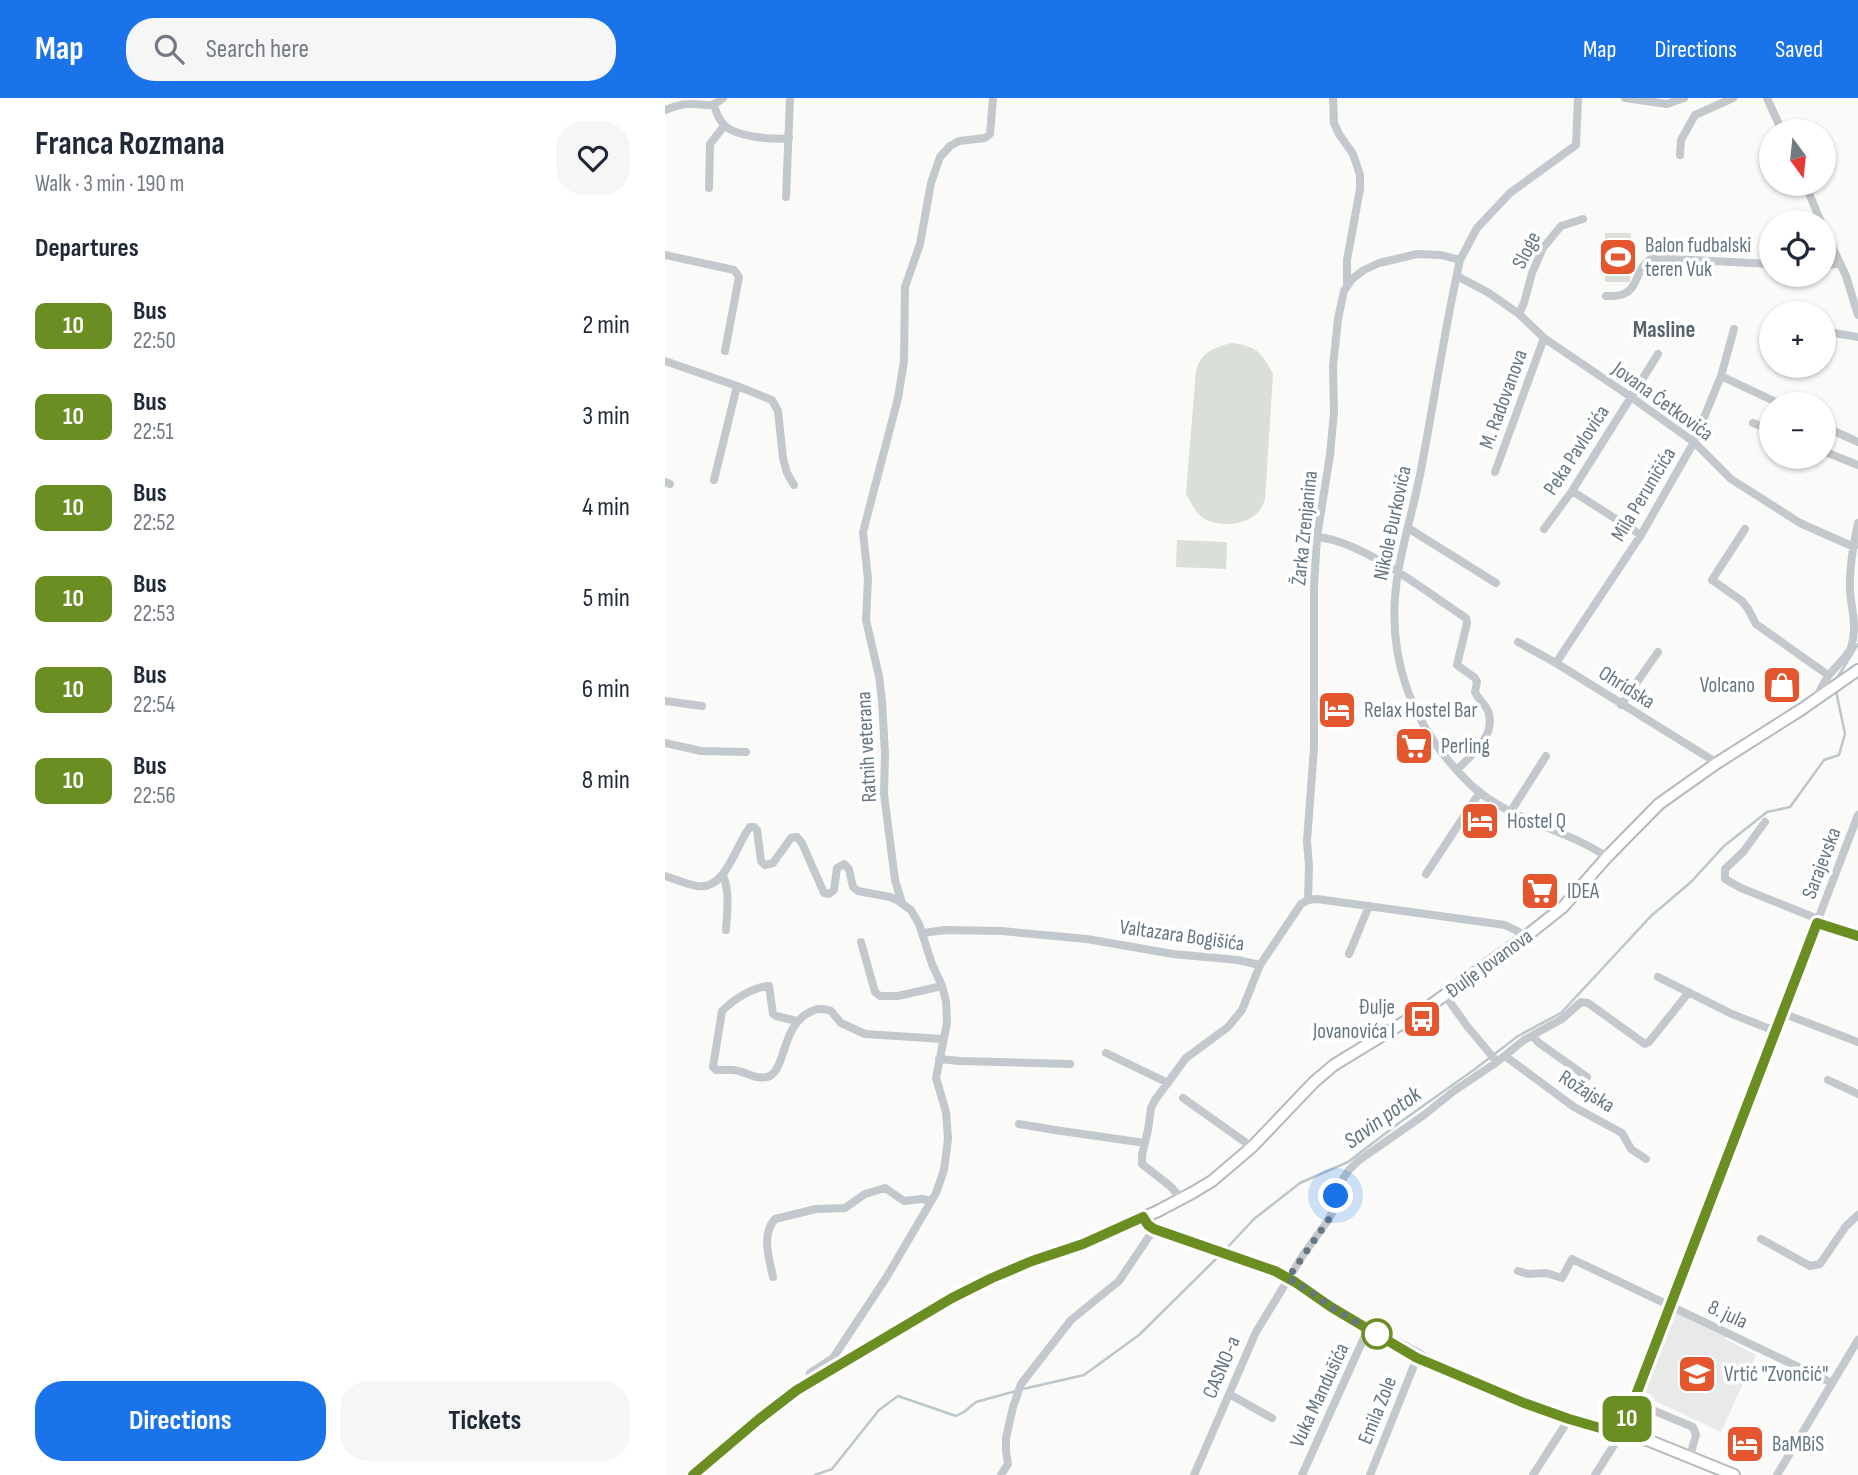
<!DOCTYPE html>
<meta charset="utf-8">
<style>
body{margin:0;font-family:"Sofia Sans Condensed",sans-serif;background:#f6f6f7;color:#1f2937;height:100vh;display:flex;flex-direction:column;font-size:26px;white-space:nowrap}
*{box-sizing:border-box;margin:0}
p{font-size:23px;color:#747a83}
.icon{flex:none;width:38px;height:38px;fill:none;stroke:currentColor;stroke-width:2;stroke-linecap:round;stroke-linejoin:round}
.map{position:relative;flex:1;overflow:hidden}
.sheet{display:flex;flex-direction:column;background:#fff;width:665px}
.sheet>*{flex:none}
.badge{padding:0 14px;border-radius:10px;font-size:24px;line-height:46px}
.needle{width:46px;rotate:165deg}
.buttons{position:absolute;left:1094px;top:21px;display:grid;gap:14px}
.buttons a{display:grid;place-items:center;width:77px;height:77px;border-radius:50%;background:#fff;box-shadow:0 2px 5px #0004;font-size:35px}
.you{position:absolute;width:35px;height:35px;margin:-18px;border:5px solid #fff;border-radius:50%;background:#1a73e8;box-shadow:0 0 0 10px #1a73e833}
.map>.badge{position:absolute;translate:-50% -50%;box-shadow:0 0 0 4px #fff}
h2{padding:0 35px;font-size:26px;line-height:63px}
.round{display:grid;place-items:center;flex:none;width:74px;height:74px;border-radius:28px;background:#f6f6f7}
.summary{display:flex;align-items:center;justify-content:space-between;height:119px;padding:0 35px}
h1{font-size:33px;font-weight:700;line-height:52px}
.button{display:flex;gap:14px;margin-top:auto;padding:14px 35px}
.button a{flex:1;height:80px;border-radius:28px;background:#1a73e8;color:#fff;font-size:28px;font-weight:700;line-height:80px;text-align:center}
.button a+a{background:#f6f6f7;color:#1f2937}
ul{padding:0;list-style:none}
li{display:flex;align-items:center;gap:21px;height:91px;padding:0 35px}
li div{flex:1}
li b{display:block;font-size:26px}
li em{font-style:normal}
li .badge{min-width:77px;font-weight:700;text-align:center}
header{display:flex;align-items:center;gap:42px;box-sizing:border-box;height:98px;padding:0 35px;background:#1a73e8;color:#fff}
header strong{font-size:33px}
nav{display:flex;gap:38px;margin-inline-start:auto;font-size:24px}
.search{width:490px;height:63px;background:#f6f6f7;display:flex;align-items:center;gap:18px;box-sizing:border-box;padding:0 24px;border-radius:28px;color:#747a83;font-size:26px}
main{display:flex;flex:1;min-height:0}
.map>svg:first-child{display:block}
.built{fill:#e8e9e9}
.green{fill:#dadfd7}
.lines{fill:none;stroke-linecap:round;stroke-linejoin:round}
.stream{stroke:#bbc7cb;stroke-width:2.5}
.secondary-casing{stroke:#b3babf;stroke-width:14}
.street{stroke:#c3c8cc;stroke-width:8}
.secondary{stroke:#fff;stroke-width:10}
.line-casing{stroke:#fff;stroke-width:16}
.line{stroke:#6b8e23;stroke-width:10}
.walk{stroke:#657683;stroke-width:7;stroke-dasharray:0 12.6}
.stop-dot{fill:#fff;stroke:#6b8e23;stroke-width:3.5}
.labels{text-anchor:middle;stroke-width:7;stroke-linejoin:round;paint-order:stroke}
.poi-label{font-size:21px;fill:#657683;stroke:#fff;text-anchor:start}
.street-label{font-size:21px;fill:#657683;stroke:#fff}
.neighbourhood-label{font-size:23px;font-weight:bold;fill:#57646e;stroke:#fff}
.water-label{font-size:23px;font-style:italic;fill:#60757c;stroke:#fff}
</style>
<header>
<strong>Map</strong>
<div class="search"><svg class="icon" aria-label="search" viewBox="0 0 24 24"><circle cx="10" cy="10" r="6"/><path d="M15 15l6 6"/></svg>Search here</div>
<nav><a>Map</a><a>Directions</a><a>Saved</a></nav>
</header>
<main>
<section class="sheet">
<div class="summary"><div><h1>Franca Rozmana</h1><p>Walk · 3 min · 190 m</p></div><a class="round"><svg class="icon" aria-label="heart" viewBox="0 0 24 24"><path d="M12 20l-8-8c-3-5 5-10 8-4 3-6 11-1 8 4z"/></svg></a></div>
<h2>Departures</h2>
<ul>
<li><span class="badge" style="background:#6b8e23;color:#fff">10</span><div><b>Bus</b><p>22:50</p></div><em>2 min</em></li>
<li><span class="badge" style="background:#6b8e23;color:#fff">10</span><div><b>Bus</b><p>22:51</p></div><em>3 min</em></li>
<li><span class="badge" style="background:#6b8e23;color:#fff">10</span><div><b>Bus</b><p>22:52</p></div><em>4 min</em></li>
<li><span class="badge" style="background:#6b8e23;color:#fff">10</span><div><b>Bus</b><p>22:53</p></div><em>5 min</em></li>
<li><span class="badge" style="background:#6b8e23;color:#fff">10</span><div><b>Bus</b><p>22:54</p></div><em>6 min</em></li>
<li><span class="badge" style="background:#6b8e23;color:#fff">10</span><div><b>Bus</b><p>22:56</p></div><em>8 min</em></li>
</ul>
<div class="button"><a>Directions</a><a>Tickets</a></div>
</section>
<div class="map">
<svg width="1193" height="1377" viewBox="0 0 1193 1377">
<rect width="100%" height="100%" fill="#fafaf8"/>
<path class="built" d="M1010,1210l51,25 -1,6 31,16 -35,77 -82,-39z"/>
<path class="green" d="M940,135h26l-1,49h-25z
M566,245c25,3 31,9 42,31l-8,126c-2,5 -5,11 -9,14 -12,11 -35,13 -49,6 -11,-5 -16,-17 -21,-27l10,-123c6,-19 18,-22 35,-27z
M512,442l50,2 -1,27 -50,-2z"/>
<g class="lines">
<path class="stream" d="M1172,580l21,-34
M560,1152l29,-31 46,-36 48,-21 51,-39 76,-54 43,-33 43,-23 90,-97 40,-34 33,-36 43,-34 23,-5 34,-47 15,-5 6,-21 -9,-43
M358,1291l61,-14 55,-40 81,-80
M150,1377l17,-6 47,-59 19,-14 58,20 8,-4 12,-10 40,-11"/>
<g class="secondary-casing">
<path id="secondary" d="M478,1120l5,7 6,4 121,42 20,11 36,25 37,22 66,36 90,38 45,16 81,22 84,34
M28,1377l65,-55 39,-30 155,-92 40,-20 40,-17 51,-17 75,-33 34,-18 20,-12 40,-34 62,-65 20,-17 90,-55 101,-73 38,-30 44,-50 52,-53 58,-41 85,-54 56,-39"/>
</g>
<path class="street" d="M668,0l1,25 5,11 14,20 7,21v14l-13,71v25
M913,0l-2,47 -66,48 -33,35 -17,32c-15,67 -25,136 -38,204 -6,36 -18,72 -24,109 -14,82 13,154 73,212 38,36 94,43 136,72
M960,0l42,6 17,-6
M1102,0l15,33
M49,7c2,7 5,15 10,20 12,12 49,15 65,13
M0,12c8,-3 15,-6 24,-6 15,-1 21,6 34,-6
M1015,57l1,-15 14,-25 38,-17
M1140,86l16,38
M44,90l1,-44 14,-18
M121,99l4,-99
M1158,129l23,49 12,39
M0,157l69,15 5,7 -14,74
M1158,167l17,-1
M792,178l32,17 30,21 25,24 87,59 63,45 37,37 69,44 54,24
M941,198c38,2 24,-25 46,-38l119,6
M854,216l5,-11 8,-30 11,-25 18,-22 22,-7
M1158,233l35,6
M0,263l72,25 35,14 6,11 5,47 4,15 7,12
M1056,278l59,28
M1088,325l18,7
M1158,328l35,16
M1158,353l35,14
M830,374l49,-134
M49,382l23,-94
M0,384l5,2
M907,393l69,44
M743,430l88,55
M879,431l28,-38 86,-137
M1080,431l-33,51 30,21 6,8 8,15 72,51
M652,439c46,4 109,55 149,81l1,5 -10,42 18,13 2,4 -2,10c3,7 10,12 13,19 9,24 -16,43 -31,59
M853,544l38,21 161,100
M891,565l85,-128 53,-93 27,-66 13,-47
M1152,600c3,-8 7,-17 13,-24 7,-9 16,-16 21,-26 7,-24 0,-37 -1,-59 -1,-22 4,-45 8,-66
M0,603l37,5
M956,607l37,-53
M0,645l36,8 45,1
M846,713l35,-55
M1100,724l-22,30 -18,17v10l16,9 77,31
M761,776l54,-82
M58,777c7,18 4,36 3,55
M0,778c10,3 21,8 32,10 29,5 39,-42 53,-59h4l3,3 4,31 4,4 8,-2 18,-25 6,-1 5,6 22,50 5,1 5,-4 3,-22 7,-4 5,5 4,18 5,4 32,6 7,3 14,10 8,14 13,40 10,22 4,15 1,22 -11,55 10,34 2,27 -4,31 -8,23 -50,85 -53,80 -23,15 -1,5 1,5
M643,802l1,-34 -2,-25 7,-93v-161l3,-50 13,-82 4,-43 -1,-46 5,-47 4,-19 2,-9 8,-12 12,-9 15,-7 38,-9 24,1 19,5
M237,805l-7,-23 -11,-86 1,-40 -3,-53 -3,-25 -13,-56 2,-41 -5,-47 35,-134 6,-37 1,-74 15,-43 11,-61 9,-26 10,-11 9,-5 26,-3 5,-4 3,-36
M1151,825l42,13
M258,835l22,-3 56,1 86,8 86,15 65,6 22,5
M196,844l14,50 5,4h18l44,-10
M684,856l20,-48
M993,879l74,37 43,17
M780,897l22,31 30,36
M1117,915l76,29
M132,923l-21,-5 -3,-2 -4,-28c-16,1 -35,13 -47,25l-9,56 3,3c7,0 15,-1 22,1 11,2 20,10 32,5 16,-9 12,-51 40,-64 7,-4 13,-4 21,-1l10,12 24,11 78,5
M867,938l7,7 48,34
M441,955l60,29
M840,958l69,51 48,26 9,16 15,10
M274,961l21,2 110,3
M1163,982l30,14
M518,1000l69,49
M354,1026l36,6 90,13
M517,1101l-12,-13 -28,-22v-9l6,-25 3,-22 4,-8 31,-42 42,-31 14,-17 18,-45 41,-61 7,-4 9,-1 188,26 14,7 6,5
M1096,1141l49,27 10,-2 26,-38 12,-11
M853,1173l10,3 18,-1 16,5 10,-19 260,124
M108,1179c-4,-19 -12,-42 2,-58l41,-10 29,-1 20,-14 20,-6 19,13 18,-2 9,2
M564,1296l43,24
M968,1304l60,25 3,8 -6,21
M336,1377l7,-11 -2,-13v-13l7,-31 8,-23 50,-64 48,-39 35,-52
M529,1377l62,-143 47,-77 26,-36 5,-11 2,-12 4,-13 9,-13 9,-9 66,-46 30,-24 43,-29 27,-22 38,-21 19,-17 7,1 57,41 4,-2 40,-50
M637,1377l66,-146
M705,1377l47,-117
M868,1377l36,-56
M930,1377l26,-41 237,-619
M1112,1377l81,-135"/>
<use href="#secondary" class="secondary"/>
</g>
<g class="lines">
<g class="line-casing">
<path id="line" d="M28,1377l65,-55 39,-30 155,-92 40,-20 40,-17 51,-17 60,-27 5,8 6,4 121,42 20,11 36,25 37,22 49,29 17,7 90,38 45,16 52,15 196,-511 41,13"/>
</g>
<use href="#line" class="line"/>
<path class="walk" d="M671,1098l-2,12 -5,11 -41,59 23,14 20,15 54,32 -8,-5"/>
</g>
<defs>
<g id="stadium-square" transform="scale(2.0125)"><rect x="-9" y="-9" width="18" height="18" rx="4" fill="#e4572e" stroke="#fff"/><path d="M0-5a6.5 5 0 1 0 0 10a6.5 5 0 1 0 0-10ZM-3.5-1.8h7v3.6h-7Z" fill="#fff"/></g>
<g id="shop-square" transform="scale(2.0125)"><rect x="-9" y="-9" width="18" height="18" rx="4" fill="#e4572e" stroke="#fff"/><path d="M-5-2.5h2.3a2.7 3.5 0 0 1 5.4 0H5L5.5 6h-11ZM-1.5-2.5h3a1.5 2.3 0 0 0-3 0Z" fill="#fff"/></g>
<g id="hotel-square" transform="scale(2.0125)"><rect x="-9" y="-9" width="18" height="18" rx="4" fill="#e4572e" stroke="#fff"/><path d="M-6-4.5h1.5V1H6V5H4.5V3h-9V5H-6ZM-4 0a1.8 1.8 0 1 1 3.6 0ZM.5 0V-2.5h3Q6-2.5 6 0Z" fill="#fff"/></g>
<g id="supermarket-square" transform="scale(2.0125)"><rect x="-9" y="-9" width="18" height="18" rx="4" fill="#e4572e" stroke="#fff"/><path d="M-6-5.5h2.5l.6 2H6L4.5 2H-2.5L-4.4-4H-6ZM-1.5 3.2a1.3 1.3 0 1 0 .1 0ZM3 3.2a1.3 1.3 0 1 0 .1 0Z" fill="#fff"/></g>
<g id="bus-square" transform="scale(2.0125)"><rect x="-9" y="-9" width="18" height="18" rx="4" fill="#e4572e" stroke="#fff"/><path d="M-5-6H5V4H4V6H2V4H-2V6H-4V4H-5ZM-3.5-4V0h7V-4ZM-3.5 1.2v1.5H-2V1.2ZM2 1.2v1.5H3.5V1.2Z" fill="#fff"/></g>
<g id="school-square" transform="scale(2.0125)"><rect x="-9" y="-9" width="18" height="18" rx="4" fill="#e4572e" stroke="#fff"/><path d="M0-5L7-2L0 1L-7-2ZM-4 1L0 2.5L4 1V4Q0 6-4 4Z" fill="#fff"/></g>
</defs>
<g fill-rule="evenodd">
<use href="#stadium-square" x="953" y="159"/>
<use href="#shop-square" x="1117" y="587"/>
<use href="#hotel-square" x="672" y="612"/>
<use href="#supermarket-square" x="749" y="648"/>
<use href="#hotel-square" x="815" y="723"/>
<use href="#supermarket-square" x="875" y="793"/>
<use href="#bus-square" x="757" y="921"/>
<use href="#school-square" x="1032" y="1276"/>
<use href="#hotel-square" x="1080" y="1346"/>
</g>
<circle class="stop-dot" cx="712" cy="1236" r="14"/>
<g class="labels">
<g class="poi-label">
<text x="980" y="154">Balon fudbalski<tspan x="980" dy="24">teren Vuk</tspan></text>
<text x="1090" y="594" text-anchor="end">Volcano</text>
<text x="699" y="619">Relax Hostel Bar</text>
<text x="776" y="655">Perling</text>
<text x="842" y="730">Hostel Q</text>
<text x="902" y="800">IDEA</text>
<text x="730" y="916" text-anchor="end">Đulje<tspan x="730" dy="24">Jovanovića I</tspan></text>
<text x="1059" y="1283">Vrtić "Zvončić"</text>
<text x="1107" y="1353">BaMBiS</text>
</g>
<g class="street-label">
<text transform="translate(861 152) rotate(-63)" y="7">Sloge</text>
<text transform="translate(838 301) rotate(-70)" y="7">M. Radovanova</text>
<text transform="translate(998 303) rotate(36)" y="7">Jovana Ćetkovića</text>
<text transform="translate(911 352) rotate(-57)" y="7">Peka Pavlovića</text>
<text transform="translate(978 396) rotate(-59)" y="7">Mila Peruničića</text>
<text transform="translate(727 425) rotate(-78)" y="7">Nikole Đurkovića</text>
<text transform="translate(639 430) rotate(-84)" y="7">Žarka Zrenjanina</text>
<text transform="translate(962 589) rotate(32)" y="7">Ohridska</text>
<text transform="translate(201 649) rotate(-93)" y="7">Ratnih veterana</text>
<text transform="translate(1156 765) rotate(-69)" y="7">Sarajevska</text>
<text transform="translate(517 837) rotate(8)" y="7">Valtazara Bogišića</text>
<text transform="translate(824 865) rotate(-36)" y="7">Đulje Jovanova</text>
<text transform="translate(922 993) rotate(32)" y="7">Rožajska</text>
<text transform="translate(1063 1216) rotate(25)" y="7">8. jula</text>
<text transform="translate(556 1269) rotate(-67)" y="7">CASNO-a</text>
<text transform="translate(654 1297) rotate(-65)" y="7">Vuka Mandušića</text>
<text transform="translate(712 1312) rotate(-68)" y="7">Emila Zole</text>
</g>
<g class="neighbourhood-label">
<text x="999" y="239">Masline</text>
</g>
<g class="water-label">
<text transform="translate(717 1019) rotate(-36)" y="8">Savin potok</text>
</g>
</g>
</svg>
<div class="buttons">
<a><svg class="needle" viewBox="-14 -14 28 28"><path d="M0-13l5 13h-10z" fill="#e53935"/><path d="M0 13l5-13h-10z" fill="#747a83"/></svg></a>
<a><svg class="icon" aria-label="locate" viewBox="0 0 24 24"><circle cx="12" cy="12" r="6"/><path d="M12 2v4M12 18v4M2 12h4M18 12h4"/></svg></a>
<a>+</a>
<a>−</a>
</div>
<div class="you" style="left:671px;top:1098px"></div>
<b class="badge" style="left:962px;top:1321px;background:#6b8e23;color:#fff">10</b>
</div>
</main>
